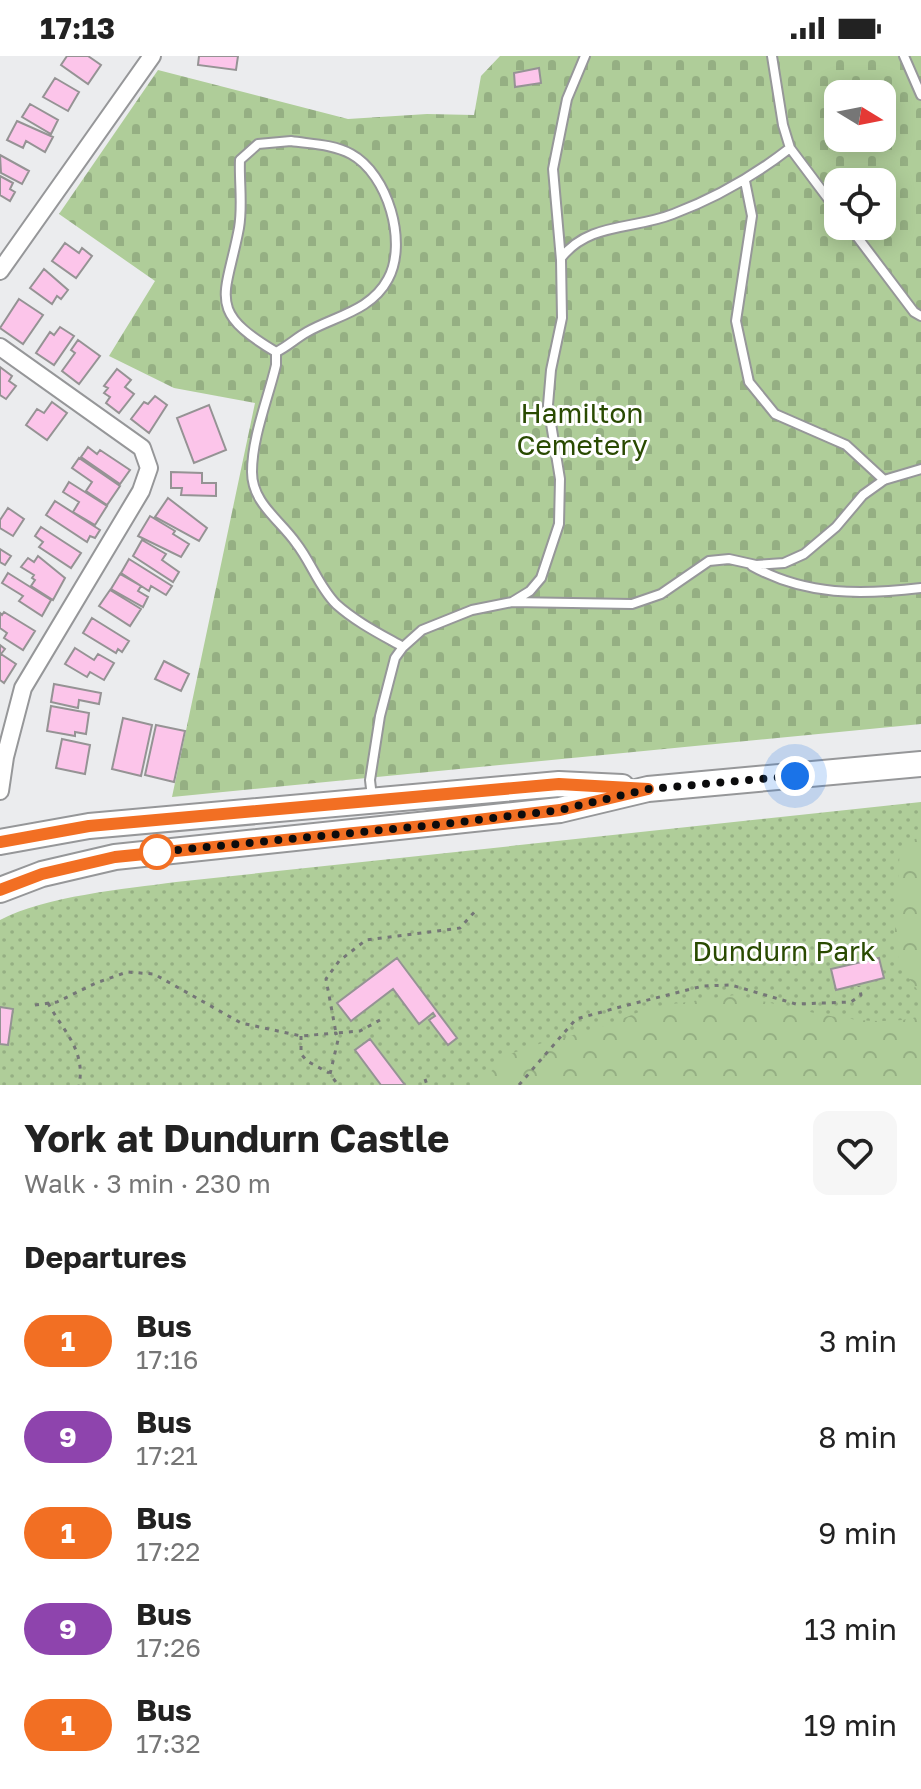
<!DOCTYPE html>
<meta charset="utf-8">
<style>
body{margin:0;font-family:"Golos Text",sans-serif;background:#f6f6f6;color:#222;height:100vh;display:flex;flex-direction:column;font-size:30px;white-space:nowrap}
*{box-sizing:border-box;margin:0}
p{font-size:26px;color:#767676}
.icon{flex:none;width:44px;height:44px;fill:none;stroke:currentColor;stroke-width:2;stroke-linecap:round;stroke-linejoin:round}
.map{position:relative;height:1029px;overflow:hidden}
.side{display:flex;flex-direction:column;background:#fff;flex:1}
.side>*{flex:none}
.badge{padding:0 16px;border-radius:26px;font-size:28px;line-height:52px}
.needle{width:52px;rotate:100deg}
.fabs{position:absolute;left:824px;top:24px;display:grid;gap:16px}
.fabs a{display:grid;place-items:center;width:72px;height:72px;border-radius:16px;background:#fff;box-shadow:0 4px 20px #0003;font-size:40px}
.you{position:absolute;width:40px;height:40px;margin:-20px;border:6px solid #fff;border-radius:50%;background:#1a73e8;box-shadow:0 0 0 12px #1a73e833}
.map>.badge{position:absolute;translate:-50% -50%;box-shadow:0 0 0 4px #fff}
h2{padding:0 24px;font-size:30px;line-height:72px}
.round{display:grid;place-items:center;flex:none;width:84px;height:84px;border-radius:16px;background:#f6f6f6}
.head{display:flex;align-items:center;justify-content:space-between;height:136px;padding:0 24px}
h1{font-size:38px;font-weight:700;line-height:60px}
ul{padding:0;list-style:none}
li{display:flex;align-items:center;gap:24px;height:96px;padding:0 24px}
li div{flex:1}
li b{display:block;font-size:30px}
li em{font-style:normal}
li .badge{min-width:88px;font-weight:700;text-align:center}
.status{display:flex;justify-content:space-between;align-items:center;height:56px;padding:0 40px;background:#fff;direction:ltr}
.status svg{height:22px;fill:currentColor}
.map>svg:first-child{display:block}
.grass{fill:url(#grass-dots)}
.forest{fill:url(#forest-crowns)}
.cemetery{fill:url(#cemetery-stones);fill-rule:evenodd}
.building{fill:#fcc5ea;stroke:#959394;stroke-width:2}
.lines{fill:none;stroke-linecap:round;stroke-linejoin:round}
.lane-casing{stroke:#969799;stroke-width:12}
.street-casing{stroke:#969799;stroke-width:20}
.primary-casing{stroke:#969799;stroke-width:28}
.path{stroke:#757677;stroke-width:3;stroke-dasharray:4 6;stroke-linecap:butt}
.lane{stroke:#fff;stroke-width:8}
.street{stroke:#fff;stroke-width:16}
.primary{stroke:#fff;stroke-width:24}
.line-casing{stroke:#fff;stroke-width:18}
.line{stroke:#f26f23;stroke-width:12}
.walk{stroke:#0c0c0d;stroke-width:8;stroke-dasharray:0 14.4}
.stop-dot{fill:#fff;stroke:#f26f23;stroke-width:4}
.labels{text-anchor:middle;stroke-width:6;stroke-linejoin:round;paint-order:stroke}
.park-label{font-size:28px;fill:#294a01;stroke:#fff}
</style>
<div class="status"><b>17:13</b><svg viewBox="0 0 49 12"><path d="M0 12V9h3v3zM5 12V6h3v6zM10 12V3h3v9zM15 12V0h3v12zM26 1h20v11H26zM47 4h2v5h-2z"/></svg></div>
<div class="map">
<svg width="921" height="1029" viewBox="0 0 921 1029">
<defs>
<pattern id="grass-dots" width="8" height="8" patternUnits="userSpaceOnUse" patternTransform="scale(2)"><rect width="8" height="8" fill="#afcd99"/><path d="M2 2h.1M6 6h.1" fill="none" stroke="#95af83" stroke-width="1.8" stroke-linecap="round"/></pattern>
<pattern id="forest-crowns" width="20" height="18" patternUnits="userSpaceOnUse" patternTransform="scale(2)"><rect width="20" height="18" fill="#afcd99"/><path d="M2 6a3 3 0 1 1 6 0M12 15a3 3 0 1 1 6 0" fill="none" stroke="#95af83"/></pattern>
<pattern id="cemetery-stones" width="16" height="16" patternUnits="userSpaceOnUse" patternTransform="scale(2)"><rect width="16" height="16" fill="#afcd99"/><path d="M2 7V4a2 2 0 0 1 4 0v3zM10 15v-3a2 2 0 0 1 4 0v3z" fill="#95af83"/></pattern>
</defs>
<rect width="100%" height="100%" fill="#ebecee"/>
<path class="grass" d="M921,746v283h-921v-165c45,-24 125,-31 176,-38z"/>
<path class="forest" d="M921,780v159l-13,-18 -14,-29 6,-101z
M735,939c55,11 133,37 186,21v69h-445l34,-31 32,-11 54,-14 56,-22z"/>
<path class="cemetery" d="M500,0h421v668l-749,73 83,-394 -81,-15 -65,-32 46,-75 -96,-67 99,-144 190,49 79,-5 47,1 7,-39zM838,38h44v44h-44zM838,126h44v44h-44z"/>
<path class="building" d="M67,0h21l13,9 -13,19 -27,-19z
M199,0h39l-2,14 -38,-5z
M539,12l2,15 -26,4 -1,-14z
M55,22l24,14 -11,19 -25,-14z
M30,48l28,16 -7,14 -29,-17z
M17,65l36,16 -8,15 -19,-11 -3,7 -16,-8z
M0,99l29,16 -7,13 -21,-11z
M0,120l13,7 -3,6 5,3 -5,9 -10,-6z
M65,187l14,10 3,-5 10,8 -16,22 -24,-17z
M44,213l24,21 -7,9 -4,-3 -5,8 -22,-16z
M19,243l24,16 -20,29 -23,-16z
M60,271l14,9 -20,29 -18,-12 14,-21 4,3z
M78,284l22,16 -21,28 -17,-13 13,-18 -4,-3z
M0,311l12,9 -3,5 7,5 -10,13 -6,-4z
M117,313l14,11 -6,7 9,7 -15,19 -13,-10 4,-6 -6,-4 4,-5 -4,-2z
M155,340l12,9 -18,28 -18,-14 13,-17 4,2z
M52,346l15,11 -20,27 -21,-15 11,-16 7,4z
M209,349l17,45 -32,13 -17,-45z
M88,391l9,7 3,-4 30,20 -10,14 -39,-27z
M79,402l41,28 -13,19 -21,-14 6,-9 -20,-14z
M171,416l31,1v10h14v13l-35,-1 1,-7h-11z
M69,426l38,24 -12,19 -22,-13 6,-10 -16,-10z
M168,442l39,30 -8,13 -44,-24z
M55,445l45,29 -5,8 -5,-2 -3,6 -41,-27z
M8,452l16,11 -11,17 -13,-8v-8z
M150,460l25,15 -2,3 16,10 -8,13 -43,-21z
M41,471l40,26 -10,15 -32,-21 4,-5 -8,-6z
M142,484l24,14 -4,6 17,12 -6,10 -40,-26z
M0,493l11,7 -6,9 -5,-3z
M38,500l27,22 -12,22 -22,-14 4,-6 -3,-2 2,-3 -13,-8 7,-9 6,4z
M129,503l43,27 -6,9 -15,-9 -2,5 -28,-18z
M8,517l43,27 -9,16 -23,-15 4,-5 -21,-13z
M120,518l21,12 -3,5 10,6 -5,10 -32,-18z
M110,534l31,19 -11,17 -31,-20z
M4,556l31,19 -12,19 -19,-12 3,-5 -7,-5v-15l2,2z
M92,562l37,23 -7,11 -4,-3 -2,4 -33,-20z
M0,589l5,4 -4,5 15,10 -12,19 -4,-3z
M75,592l19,12 4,-6 16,9 -10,17 -14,-8 -3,5 -22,-13z
M164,605l25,13 -8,17 -26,-12z
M54,628l47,9 -2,11 -20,-4 -1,8 -27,-6z
M51,650l38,7 -3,21 -11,-2v4l-28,-5z
M123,662l29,7 -11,51 -29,-7z
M156,669l29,6 -11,51 -29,-7z
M62,683l28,6 -5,29 -29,-6z
M397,902l60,80 -9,7 -19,-25 6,-4 -2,-3 -14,11 -26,-35 -42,32 -14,-18z
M879,902l5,20 -48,12 -5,-21z
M0,951l13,2 -5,36 -8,-1z
M370,983l35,46h-24l-26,-35z"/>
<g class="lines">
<g class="lane-casing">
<path id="lane" d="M772,0l11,69 7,23 48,64
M904,0l17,39
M291,85c19,3 42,3 60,13 37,20 57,89 37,125 -17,32 -53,37 -81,53 -11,6 -20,15 -31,20 -71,-42 -50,-55 -37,-124 4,-23 0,-46 1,-68l18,-16z
M745,125l7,35 -16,105 13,61 26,32 71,31 38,35
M849,170l65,86 7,4
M561,202c28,-36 72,-28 112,-44 43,-16 81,-38 117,-66
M276,296v13c-8,34 -24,72 -24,107 0,31 28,48 44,71 15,19 23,44 40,61 20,18 44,30 67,43
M752,510c54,30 109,29 169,22
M512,546l18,-11 11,-13 18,-54 1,-45 -12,-74 3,-35 11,-52 -1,-58 -8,-91 14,-70 18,-43
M372,741l-2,-17 10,-64 15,-58 8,-11 19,-17 50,-20 40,-8 120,2 29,-10 48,-33 20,-2 27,6 28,-2 20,-9 32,-27 27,-32 21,-15 37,-11"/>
</g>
<g class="street-casing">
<path id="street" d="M0,215l152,-215
M0,291l142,101 7,20 -8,23 -118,197 -18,69 -5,34"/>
</g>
<g class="primary-casing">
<path id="primary" d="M0,786l89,-16 470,-42 63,3
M0,834l42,-16 73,-17 445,-47 88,-21 273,-25"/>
</g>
<path class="path" d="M48,947c15,28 38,47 31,82
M35,949l22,-3 39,-19 31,-11 27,2 87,49 60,13 35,-3 2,7 -8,34 8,11
M380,964l-20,11 -24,2 -10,-54 13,-18 27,-21 94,-12 18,-20
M301,980v18l6,7 22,12
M425,1023l2,6
M519,1029l57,-66 44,-12 83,-21 28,-1 65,19 55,-2 10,-7 -2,-9"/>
<use href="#lane" class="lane"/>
<use href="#street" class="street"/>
<use href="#primary" class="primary"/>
</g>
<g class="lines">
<g class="line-casing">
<path id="line" d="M0,786l89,-16 470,-42 89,5 -88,21 -116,14 -329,33 -73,17 -42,16"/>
</g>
<use href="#line" class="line"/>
<path class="walk" d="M157,796l-11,1 298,-29 116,-14 88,-21 147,-13"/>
</g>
<circle class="stop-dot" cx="157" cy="796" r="16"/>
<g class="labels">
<g class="park-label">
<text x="582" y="367">Hamilton<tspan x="582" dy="32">Cemetery</tspan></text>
<text x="784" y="905">Dundurn Park</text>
</g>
</g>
</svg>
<div class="fabs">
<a><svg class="needle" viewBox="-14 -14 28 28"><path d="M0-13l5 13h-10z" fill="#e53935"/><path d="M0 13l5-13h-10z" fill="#767676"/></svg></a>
<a><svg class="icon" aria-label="locate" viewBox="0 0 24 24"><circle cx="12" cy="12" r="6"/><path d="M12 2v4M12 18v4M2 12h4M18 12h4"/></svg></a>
</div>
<div class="you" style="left:795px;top:720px"></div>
</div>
<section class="side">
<div class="head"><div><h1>York at Dundurn Castle</h1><p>Walk · 3 min · 230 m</p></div><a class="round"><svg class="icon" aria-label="heart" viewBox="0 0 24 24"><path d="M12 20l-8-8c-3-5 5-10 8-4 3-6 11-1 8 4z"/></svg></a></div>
<h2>Departures</h2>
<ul>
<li><span class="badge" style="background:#f26f23;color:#fff">1</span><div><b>Bus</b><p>17:16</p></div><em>3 min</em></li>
<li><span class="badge" style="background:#8e44ad;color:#fff">9</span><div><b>Bus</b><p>17:21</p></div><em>8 min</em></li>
<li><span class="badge" style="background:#f26f23;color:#fff">1</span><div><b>Bus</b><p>17:22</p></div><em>9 min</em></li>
<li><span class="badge" style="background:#8e44ad;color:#fff">9</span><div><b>Bus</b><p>17:26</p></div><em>13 min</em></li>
<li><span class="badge" style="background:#f26f23;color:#fff">1</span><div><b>Bus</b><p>17:32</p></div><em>19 min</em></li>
</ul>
</section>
